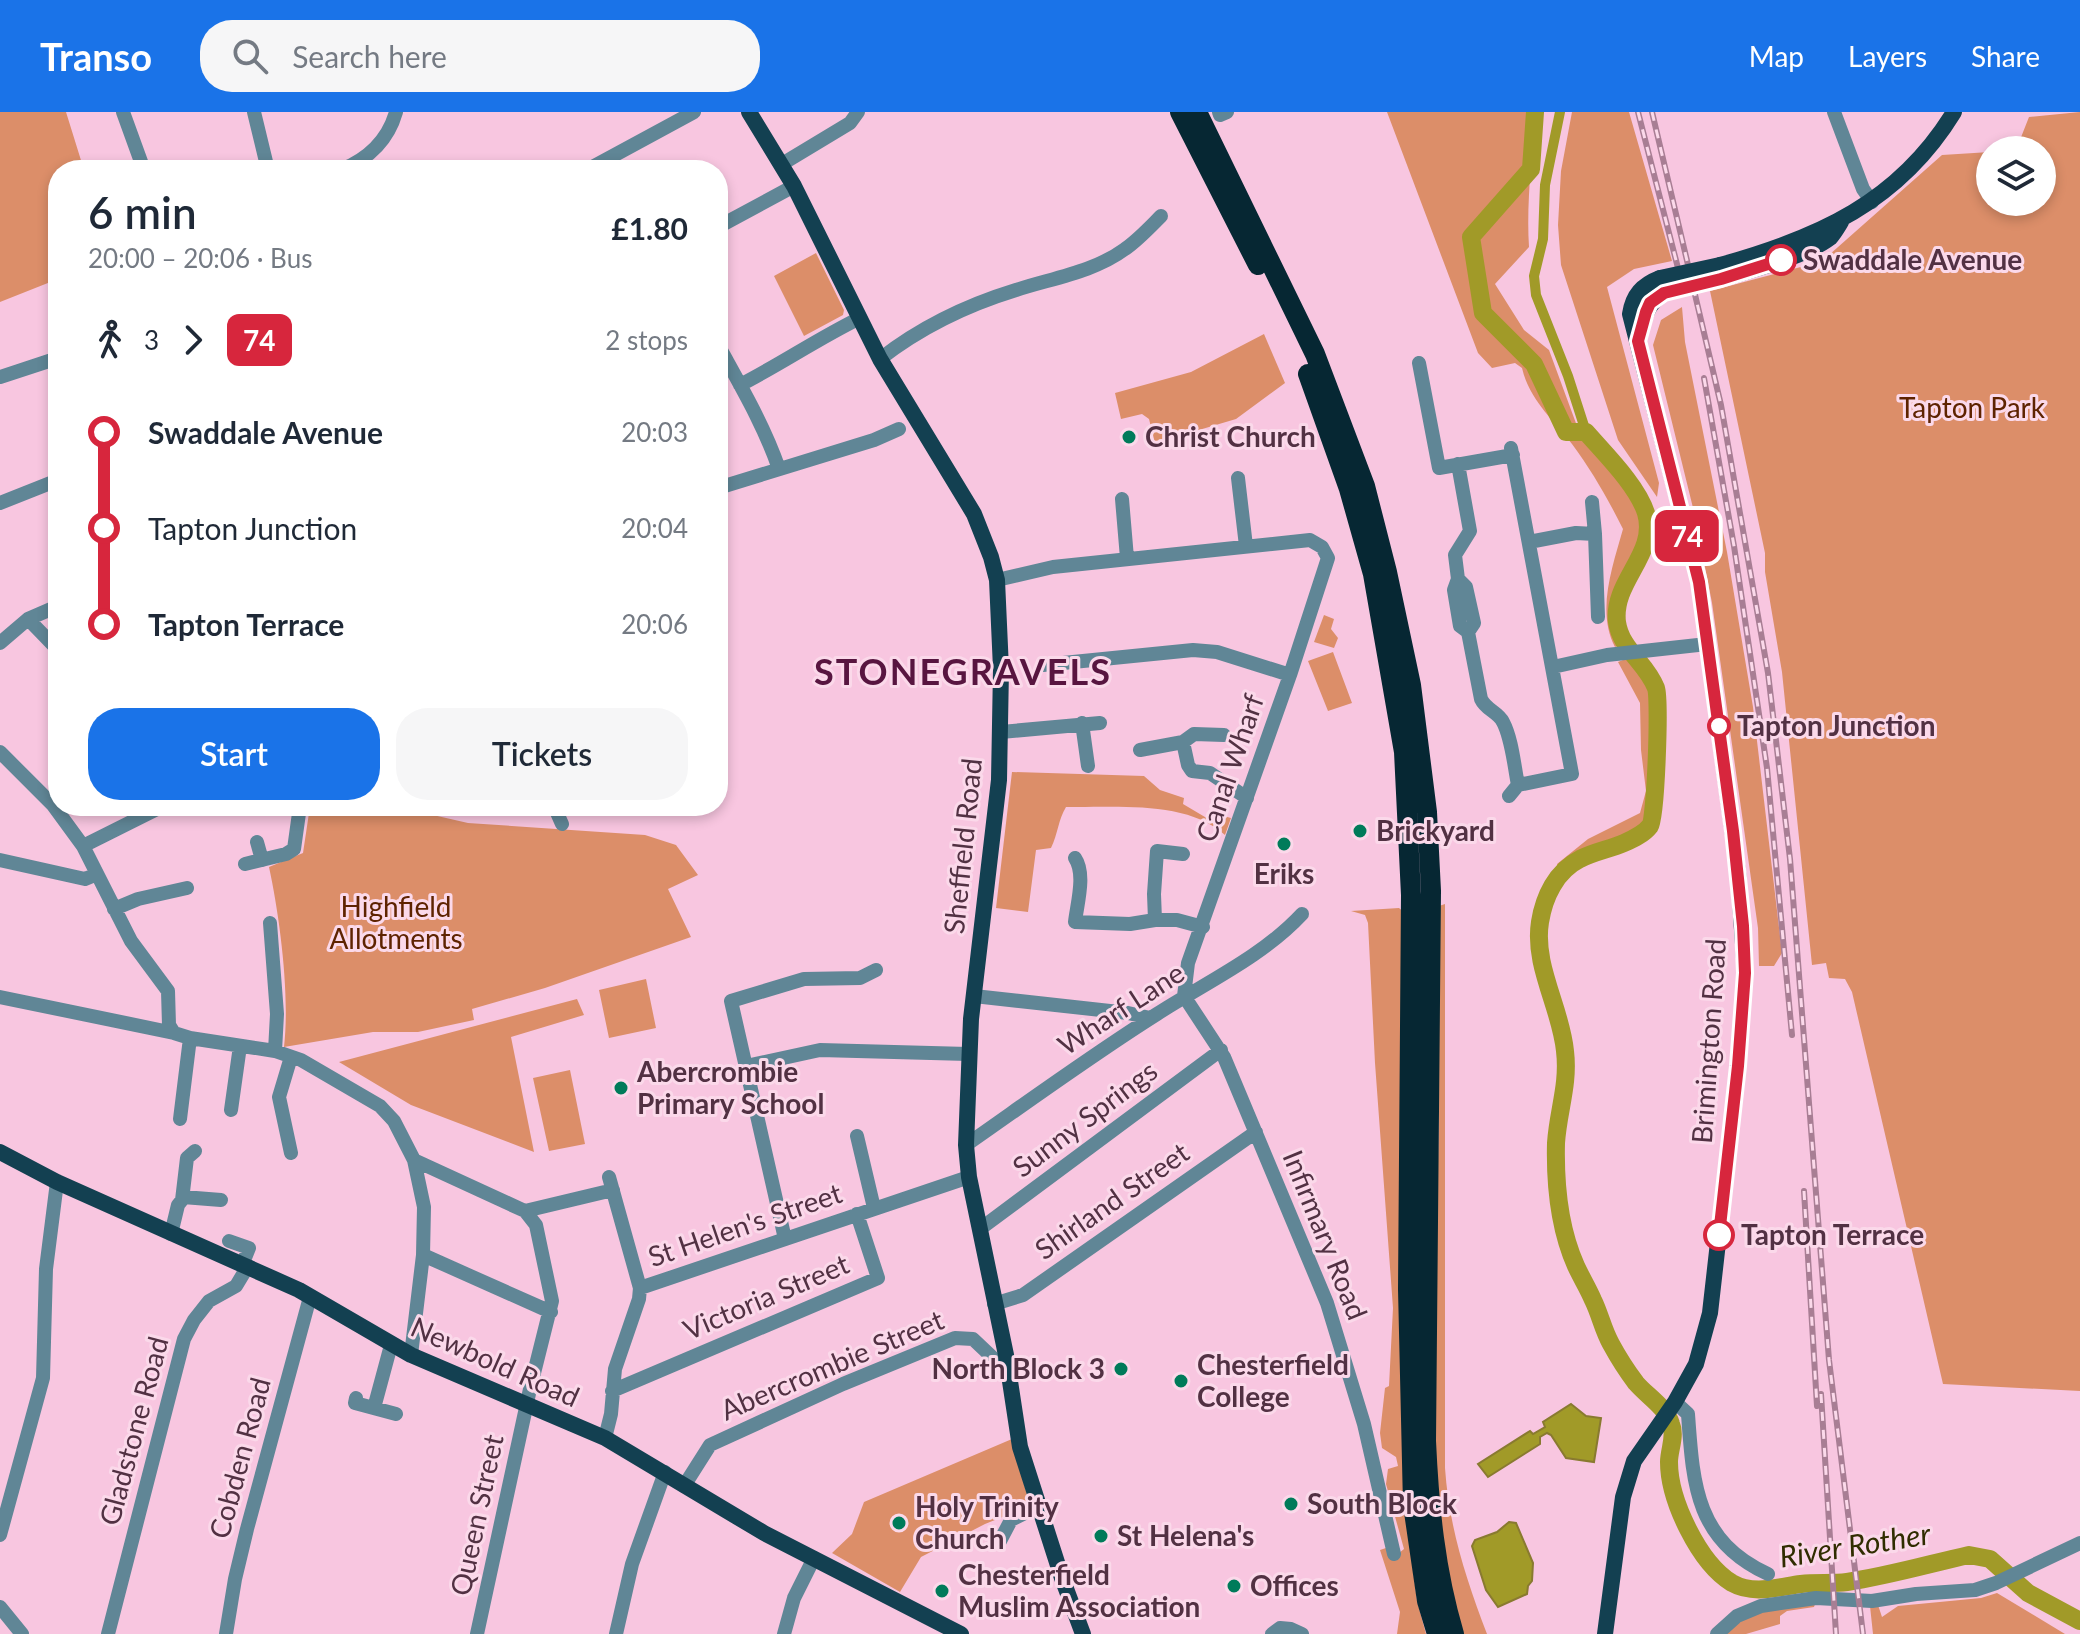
<!DOCTYPE html>
<meta charset="utf-8">
<style>
body{margin:0;font-family:Lato,sans-serif;background:#f6f6f7;color:#1f2937;height:100vh;display:flex;flex-direction:column;font-size:30px;white-space:nowrap}
*{box-sizing:border-box;margin:0}
p{font-size:26px;color:#747a83}
.icon{flex:none;width:44px;height:44px;fill:none;stroke:currentColor;stroke-width:2;stroke-linecap:round;stroke-linejoin:round}
.map{position:relative;flex:1;overflow:hidden}
.panel{position:absolute;left:48px;top:48px;width:680px;height:656px;display:flex;flex-direction:column;background:#fff;border-radius:32px;box-shadow:0 4px 12px #0003}
.panel>*{flex:none}
.badge{padding:0 16px;border-radius:12px;font-size:28px;line-height:52px}
.tools{position:absolute;left:1976px;top:24px;display:grid;gap:16px}
.tools a{display:grid;place-items:center;width:80px;height:80px;border-radius:50%;background:#fff;box-shadow:0 4px 12px #0003;font-size:40px}
.map>.badge{position:absolute;translate:-50% -50%;box-shadow:0 0 0 4px #fff}
.legs{display:flex;align-items:center;gap:12px;height:88px;padding:0 40px;font-size:26px}
.legs p{margin-inline-start:auto}
.overview{display:flex;align-items:center;justify-content:space-between;height:136px;padding:0 40px}
h1{font-size:44px;font-weight:600;line-height:60px}
.cta{display:flex;gap:16px;margin-top:auto;padding:16px 40px}
.cta a{flex:1;height:92px;border-radius:32px;background:#1a73e8;color:#fff;font-size:32px;font-weight:600;line-height:92px;text-align:center}
.cta a+a{background:#f6f6f7;color:#1f2937}
ul{padding:0 40px;list-style:none}
li{display:flex;align-items:center;gap:28px;height:96px;font-size:30px}
li i{display:grid;place-items:center;width:12px;height:100%;margin:0 10px;background:currentColor}
li i::after{content:'';width:20px;height:20px;margin:-10px;border:6px solid;border-radius:50%;background:#fff}
li p{margin-inline-start:auto}
li:first-child i{background:linear-gradient(#0000 50%,currentColor 0)}
li:last-child i{background:linear-gradient(currentColor 50%,#0000 0)}
header{display:flex;align-items:center;gap:48px;box-sizing:border-box;height:112px;padding:0 40px;background:#1a73e8;color:#fff}
header strong{font-size:38px}
nav{display:flex;gap:44px;margin-inline-start:auto;font-size:28px}
.search{width:560px;height:72px;background:#f6f6f7;display:flex;align-items:center;gap:20px;box-sizing:border-box;padding:0 28px;border-radius:32px;color:#747a83;font-size:30px}
.map>svg:first-child{display:block}
.green{fill:#dc8e69}
.water{fill:#a19a28;stroke:#897a30;stroke-width:2}
.lines{fill:none;stroke-linecap:round;stroke-linejoin:round}
.canal{stroke:#a19a28;stroke-width:10}
.river{stroke:#a19a28;stroke-width:18}
.minor{stroke:#608696;stroke-width:14}
.major{stroke:#134051;stroke-width:16}
.highway{stroke:#062733;stroke-width:20}
.rail-casing{stroke:#a87e94;stroke-width:6}
.rail{stroke:#fbd9ea;stroke-width:3;stroke-dasharray:9;stroke-linecap:butt}
.major-bridge{stroke:#134051;stroke-width:16}
.line-1-casing{stroke:#fff;stroke-width:18}
.line-1{stroke:#d7263d;stroke-width:12}
.stop-1-dot{fill:#fff;stroke:#d7263d;stroke-width:4}
.poi-dot{fill:#007b5a;stroke:#fbd9ea;stroke-width:3}
.labels{text-anchor:middle;stroke-width:6;stroke-linejoin:round;paint-order:stroke}
.stop-label{font-size:28px;font-weight:bold;fill:#523143;stroke:#fbd9ea;text-anchor:start}
.park-label{font-size:28px;fill:#5e2300;stroke:#fbd9ea}
.poi-label{font-size:28px;font-weight:bold;fill:#523143;stroke:#fbd9ea;text-anchor:start}
.street-label{font-size:28px;fill:#523143;stroke:#fbd9ea}
.water-label{font-size:30px;font-style:italic;fill:#302d00;stroke:#fbd9ea}
.district-label{font-size:36px;font-weight:bold;letter-spacing:2px;fill:#581540;stroke:#fbd9ea}
</style>
<header>
<strong>Transo</strong>
<div class="search"><svg class="icon" aria-label="search" viewBox="0 0 24 24"><circle cx="10" cy="10" r="6"/><path d="M15 15l6 6"/></svg>Search here</div>
<nav><a>Map</a><a>Layers</a><a>Share</a></nav>
</header>
<div class="map">
<svg width="2080" height="1522" viewBox="0 0 2080 1522">
<rect width="100%" height="100%" fill="#f8c6e0"/>
<path class="green" d="M0,0h66l18,58h-26v109l-58,23z
M1387,0h146c0,45 -7,90 -4,135l-34,37 29,46 25,20 28,76 41,50 22,37v30l-18,32 -11,33 8,37 -4,2c-19,-36 -2,-82 8,-118 -15,-30 -31,-58 -51,-85 -19,-24 -43,-45 -50,-76l-7,-5 -23,5 -14,-15z
M1572,0h57l43,149 -38,8 -27,18 52,196 -2,14 -39,-57 -57,-175 -3,-40 3,-54z
M2080,0v1279l-137,-7 -91,-392 -7,-13 -16,-1 -3,-15 -14,2 -30,-293 -17,-100v-19l-55,-262 102,-27 17,-9 113,-100 48,-3v50h52v-52h-26l13,-33z
M816,141l28,57 -1,5 -39,21 -30,-60z
M1682,195l3,35 42,210 26,155 29,246 -8,13h-15l-1,-38 -46,-325 -17,-87 -42,-171 8,-25z
M1264,222l21,49 -49,36 -81,24 -6,-24 -7,-5 -21,5 -6,-26 76,-21z
M1324,503l10,4 -3,10 7,9 -4,10 -20,-6z
M1333,540l19,51 -24,8 -20,-50z
M1628,546l15,16 11,19 -4,111 -3,18c-29,19 -61,28 -89,47l-1,-5 31,-25 52,-26 6,-22 -5,-41 -1,-47 -22,-41z
M1012,660l132,4 16,14 24,8 -1,6 27,16 6,-6 15,4 -6,17c-39,-35 -109,-27 -159,-28 -8,13 -8,27 -15,41l-15,2 -8,62 -32,-4z
M309,701l124,2 35,8 177,12 31,10 22,30 -30,14 23,48 -146,51 -73,21 2,11 -56,12h-45l-89,15c6,-52 -4,-129 -15,-180l34,-14z
M1445,792v564c4,59 21,111 42,166h-26l-22,-87 -6,-175 6,-253v-213z
M1399,796l7,6 -1,593 12,94 9,33h-29l3,-22 -20,-62 6,-2 13,5 5,-4 -18,-65 2,-15 10,-3 -2,-9 -14,-9 -2,-15 5,-45 4,-2 4,-78 -18,-245 -7,-140 -3,-8 -14,-4z
M646,867l10,49 -47,10 -10,-48z
M577,887l7,16 -73,22 23,115 -123,-47 -72,-43z
M570,958l15,74 -36,7 -16,-73z
M1012,1327l18,67 -45,18 -64,33 -21,35 -68,-39 20,-19 12,-32z
M1997,1481l68,41h-192l-3,-28 8,-1 4,12 16,-11 83,-8z
M1815,1492l-1,3 -27,4 -7,5v8l-34,10h-23c23,-25 61,-25 92,-30z"/>
<path class="water" d="M1571,1292l15,12 15,2 -7,44 -28,-4 -15,-23 -4,-2 -7,4v7l-52,33 -10,-13 52,-33 3,3 12,-7 -2,-5z
M1509,1410l7,1 17,40 -1,18 -4,5 -1,8 -29,13 -12,-17 -14,-44 3,-6 22,-8z"/>
<g class="lines">
<path class="canal" d="M1560,0l-15,73 -2,54 -9,37 2,19 32,81 18,56"/>
<path class="river" d="M1535,0l-4,57 -60,68 12,76 51,51 32,68h20c19,22 51,53 60,81 12,41 -34,68 -29,109 4,28 29,40 39,66 4,12 0,129 -6,138 -6,8 -17,13 -26,17 -14,6 -31,9 -44,16 -24,12 -36,38 -40,63 -7,44 21,86 25,129 4,34 -7,60 -9,92 -1,41 3,85 20,123 5,11 12,22 17,34 7,14 10,30 18,44 7,13 16,27 25,39 11,13 30,24 35,41 5,12 -2,26 -2,38 0,38 30,101 63,121 21,12 46,4 69,1 15,-2 31,0 46,-2 41,-6 82,-18 122,-27l21,4 38,34 52,28"/>
<path class="minor" d="M123,0l21,58
M254,0l14,58
M1219,0l1,3 7,-3
M1834,0l29,77 9,13
M782,52l68,-41 8,-11
M341,58c27,-11 47,-30 55,-58
M587,58l107,-58
M718,115l76,-41
M718,242l4,-2c21,38 43,76 57,117
M880,247c41,-32 87,-54 136,-69 37,-12 78,-18 109,-41 13,-9 25,-22 36,-33
M1419,251l20,105 74,-13
M0,265l58,-19
M740,273c41,-21 79,-47 120,-67
M1458,352l12,67 -15,24 3,24 -4,11 6,36 8,6
M1238,366l8,68
M718,376l156,-48 25,-11
M1122,387l5,59
M1592,390l3,32
M0,391l58,-23
M1529,430l47,-9 19,1 3,83
M1458,467l8,8 8,36 -6,9 13,67c5,11 17,13 22,23 9,17 11,43 15,63
M997,468l56,-13 257,-27 12,7 6,11 -38,117 -102,288 -4,33
M28,507l30,31
M0,531l28,-24 30,-13
M1043,553l150,-15 24,2 73,23
M1553,555l54,-12 100,-11
M1082,611l6,43
M1001,620l99,-9
M1183,630l11,-8 30,1
M1140,638l43,-8 5,23 4,6 18,2 37,25
M0,640l53,53 30,41 48,95 37,50 1,34 5,8 16,5 85,13 26,9 79,46 14,15 20,39 10,47 -1,48 -12,100
M1509,684l9,-11 54,-11 -61,-326
M554,694l8,18
M257,730l5,18
M83,734l80,-40
M1075,746c11,16 2,46 0,64l55,2 25,-4h22l26,7
M0,748l85,19 12,-5
M245,752l41,-10 8,-5 6,-43
M114,797l24,-10 49,-11
M1155,808l-1,-26 3,-43 26,3
M270,811l7,91 -2,37
M974,884l154,17 22,5
M1184,884l40,61 103,246 37,121 30,130
M0,885l174,36
M291,945l-12,40 12,56
M746,954l74,-16 148,4
M231,998l9,-64
M180,1007l10,-81
M857,1024l17,72
M966,1033c63,-44 126,-90 191,-131 48,-31 105,-57 145,-100
M414,1048l111,51 11,14 16,76 -22,88 -53,245
M609,1065l31,111
M183,1085l38,3
M525,1099l88,-21
M980,1117l241,-179
M171,1122l7,-29 4,-5 5,-42 8,-7
M785,1127l-54,-238 73,-22 56,-1 16,-8
M229,1129l20,7 -6,15
M423,1143l128,57
M994,1192l29,-9 233,-163
M612,1279l266,-113 -21,-64
M356,1286l-1,5 41,11
M1675,1290l13,12c5,71 8,127 80,160
M374,1296l17,-63
M605,1326l6,-24 4,-45 24,-70 1,-11 329,-111
M684,1374l26,-41 133,-61 112,-46 18,1 37,35
M0,1423l43,-157 3,-109 11,-87
M1000,1429l11,-21 28,-14
M0,1495l22,27
M108,1522l76,-295 10,-19 15,-19 27,-15 12,-20
M226,1522l9,-55 12,-50 63,-232
M616,1522l16,-70 33,-92
M784,1522l10,-36 20,-40
M1272,1522l8,-6 11,1 11,5
M1717,1522l20,-18 24,-10 55,-8 56,3 44,-7 59,-4 21,-7 84,-40"/>
<path class="major" d="M749,0l45,74 86,173 94,155 17,43 6,23 4,89 -2,111 -28,239 -5,126 3,32 37,178 14,92 42,131 21,56
M1720,153c98,-27 179,-63 234,-153
M1721,167c30,-9 84,-22 109,-41 4,-4 8,-11 11,-16
M1638,229c5,-20 8,-37 26,-48
M0,1040l57,30 242,108 112,65 194,83 159,95 197,101
M1605,1522l18,-137 11,-36 41,-59 21,-38 14,-51 28,-247 7,-93 -7,-101 -39,-290 -69,-268c3,-19 12,-29 30,-36"/>
<path class="highway" d="M1180,0l78,153
M1197,0l118,242 50,132 22,86 24,113 16,127 4,79 -5,550c3,66 9,129 28,193
M1308,262l41,115 24,85 31,178 7,143 -3,394 5,216 14,96 10,33"/>
<g class="rail-casing">
<path id="rail" d="M1638,0l41,160
M1652,0l69,293 47,268 22,186 39,501 34,274
M1704,266l30,168 33,222 25,267
M1804,1079l13,215
M1821,1282l15,240"/>
</g>
<use href="#rail" class="rail"/>
<path class="major-bridge" d="M1660,166l60,-13
M1664,181l57,-14"/>
</g>
<g class="lines">
<g class="line-1-casing">
<path id="line-1" d="M1719,1123l19,-169 7,-93 -2,-47 -10,-95 -34,-249 -61,-241 8,-29 4,-9 14,-10 57,-14 60,-19"/>
</g>
<use href="#line-1" class="line-1"/>
</g>
<g class="stop-1-dot">
<circle cx="1781" cy="148" r="14"/>
<circle cx="1719" cy="614" r="10"/>
<circle cx="1719" cy="1123" r="14"/>
</g>
<g class="poi-dot">
<circle cx="1129" cy="325" r="8"/>
<circle cx="1360" cy="719" r="8"/>
<circle cx="1284" cy="732" r="8"/>
<circle cx="621" cy="976" r="8"/>
<circle cx="1121" cy="1257" r="8"/>
<circle cx="1181" cy="1269" r="8"/>
<circle cx="1291" cy="1392" r="8"/>
<circle cx="899" cy="1411" r="8"/>
<circle cx="1101" cy="1424" r="8"/>
<circle cx="1234" cy="1474" r="8"/>
<circle cx="942" cy="1479" r="8"/>
</g>
<g class="labels">
<g class="stop-label">
<text x="1803" y="158">Swaddale Avenue</text>
<text x="1737" y="624">Tapton Junction</text>
<text x="1741" y="1133">Tapton Terrace</text>
</g>
<g class="park-label">
<text x="1972" y="306">Tapton Park</text>
<text x="396" y="805">Highfield<tspan x="396" dy="32">Allotments</tspan></text>
</g>
<g class="poi-label">
<text x="1145" y="335">Christ Church</text>
<text x="1376" y="729">Brickyard</text>
<text x="1284" y="772" text-anchor="middle">Eriks</text>
<text x="637" y="970">Abercrombie<tspan x="637" dy="32">Primary School</tspan></text>
<text x="1197" y="1263">Chesterfield<tspan x="1197" dy="32">College</tspan></text>
<text x="1105" y="1267" text-anchor="end">North Block 3</text>
<text x="1307" y="1402">South Block</text>
<text x="915" y="1405">Holy Trinity<tspan x="915" dy="32">Church</tspan></text>
<text x="1117" y="1434">St Helena's</text>
<text x="958" y="1473">Chesterfield<tspan x="958" dy="32">Muslim Association</tspan></text>
<text x="1250" y="1484">Offices</text>
</g>
<g class="street-label">
<text transform="translate(1230 656) rotate(-71)" y="10">Canal Wharf</text>
<text transform="translate(963 734) rotate(-84)" y="10">Sheffield Road</text>
<text transform="translate(1121 897) rotate(-33)" y="10">Wharf Lane</text>
<text transform="translate(1709 929) rotate(-86)" y="10">Brimington Road</text>
<text transform="translate(1085 1007) rotate(-37)" y="10">Sunny Springs</text>
<text transform="translate(1112 1089) rotate(-35)" y="10">Shirland Street</text>
<text transform="translate(745 1113) rotate(-19)" y="10">St Helen's Street</text>
<text transform="translate(1325 1123) rotate(68)" y="10">Infirmary Road</text>
<text transform="translate(766 1185) rotate(-23)" y="10">Victoria Street</text>
<text transform="translate(495 1250) rotate(24)" y="10">Newbold Road</text>
<text transform="translate(832 1253) rotate(-23)" y="10">Abercrombie Street</text>
<text transform="translate(134 1319) rotate(-75)" y="10">Gladstone Road</text>
<text transform="translate(240 1346) rotate(-75)" y="10">Cobden Road</text>
<text transform="translate(477 1403) rotate(-78)" y="10">Queen Street</text>
</g>
<g class="water-label">
<text transform="translate(1855 1434) rotate(-9)" y="10">River Rother</text>
</g>
<g class="district-label">
<text x="963" y="573">STONEGRAVELS</text>
</g>
</g>
</svg>
<div class="tools">
<a><svg class="icon" aria-label="layers" viewBox="0 0 24 24"><path d="M12 4l9 5-9 5-9-5zM3 14l9 5 9-5"/></svg></a>
</div>
<b class="badge" style="left:1687px;top:424px;background:#d7263d;color:#fff">74</b>
<section class="panel">
<div class="overview"><div><h1>6 min</h1><p>20:00 – 20:06 · Bus</p></div><b>£1.80</b></div>
<div class="legs"><svg class="icon" aria-label="walk" viewBox="0 0 24 24"><circle cx="13" cy="4" r="2"/><path d="M13 8l-2 6 4 7M11 14l-3 7M7 12l3-4h3l4 4"/></svg>3<svg class="icon" aria-label="forward" viewBox="0 0 24 24"><path d="M9 5l7 7-7 7"/></svg><b class="badge" style="background:#d7263d;color:#fff">74</b><p>2 stops</p></div>
<ul>
<li><i style="color:#d7263d"></i><b>Swaddale Avenue</b><p>20:03</p></li>
<li><i style="color:#d7263d"></i><span>Tapton Junction</span><p>20:04</p></li>
<li><i style="color:#d7263d"></i><b>Tapton Terrace</b><p>20:06</p></li>
</ul>
<div class="cta"><a>Start</a><a>Tickets</a></div>
</section>
</div>
